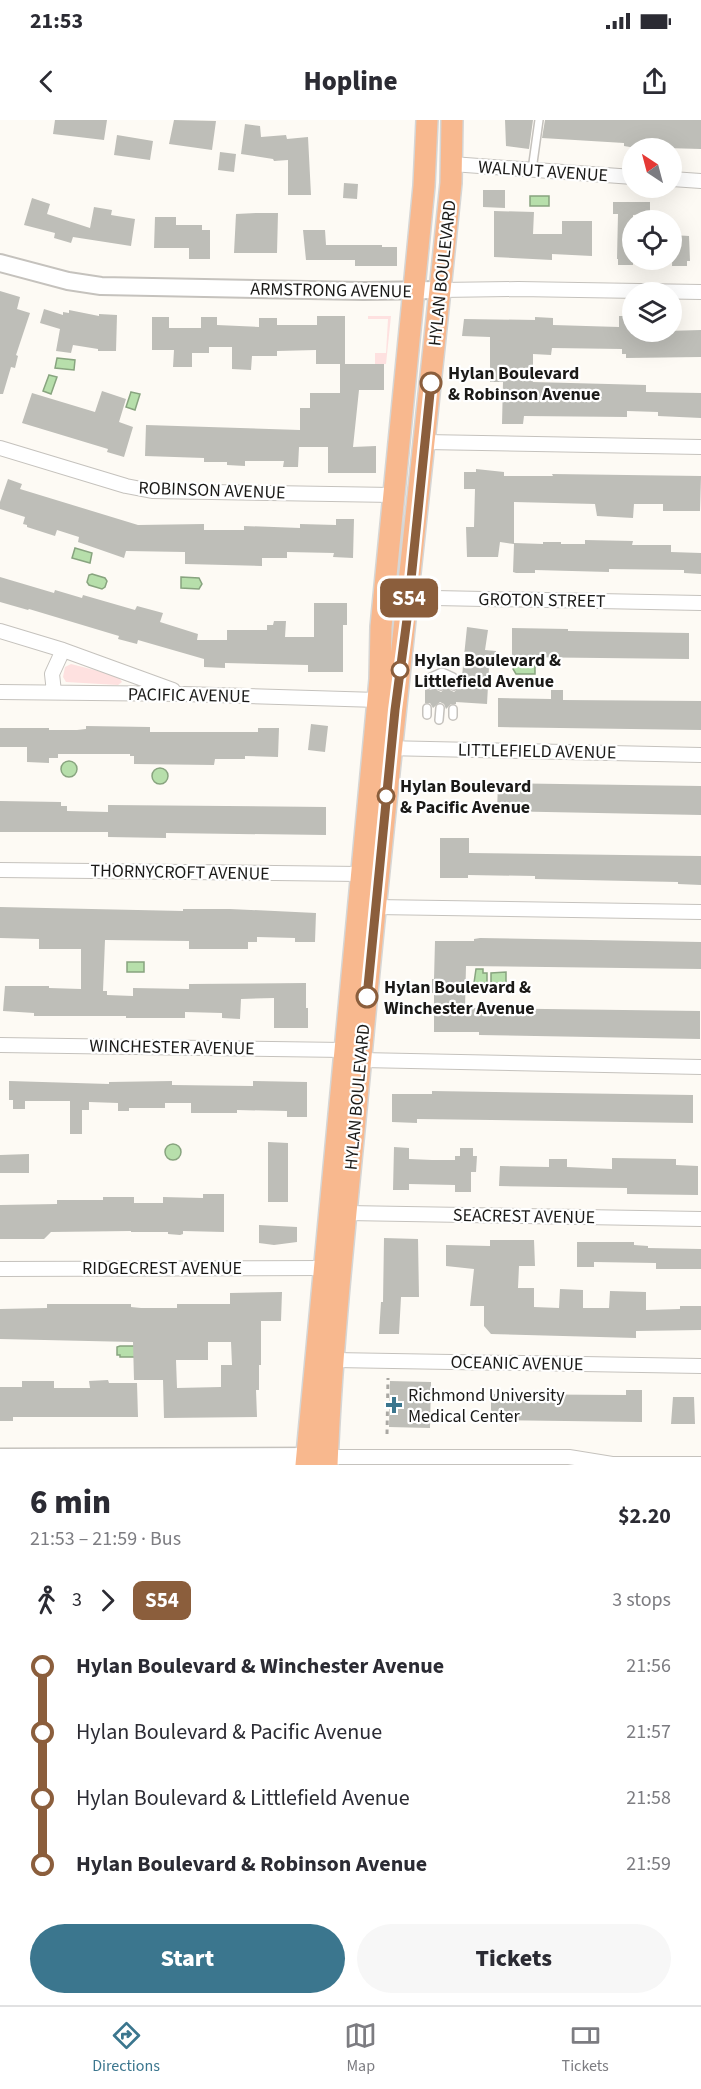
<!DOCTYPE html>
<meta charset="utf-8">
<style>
body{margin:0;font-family:"Source Sans 3",sans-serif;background:#f7f7f7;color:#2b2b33;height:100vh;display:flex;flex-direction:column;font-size:22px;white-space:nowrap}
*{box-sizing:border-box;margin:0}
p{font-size:20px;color:#7c7c81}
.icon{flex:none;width:33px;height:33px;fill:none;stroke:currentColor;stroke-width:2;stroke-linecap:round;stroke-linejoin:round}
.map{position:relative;height:1345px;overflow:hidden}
.panel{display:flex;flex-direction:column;background:#fff;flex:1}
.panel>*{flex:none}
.badge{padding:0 12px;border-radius:9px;font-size:21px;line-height:39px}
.needle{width:39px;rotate:324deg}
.fabs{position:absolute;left:622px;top:18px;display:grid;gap:12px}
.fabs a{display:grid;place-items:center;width:60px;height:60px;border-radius:50%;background:#fff;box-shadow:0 6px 24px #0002;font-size:30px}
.map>.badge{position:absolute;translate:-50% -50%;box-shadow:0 0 0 3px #fff}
.legs{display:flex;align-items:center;gap:9px;height:66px;padding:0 30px;font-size:20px}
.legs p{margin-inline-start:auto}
.head{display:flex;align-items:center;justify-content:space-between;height:102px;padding:0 30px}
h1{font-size:33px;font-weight:800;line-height:45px}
.action{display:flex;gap:12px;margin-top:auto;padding:12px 30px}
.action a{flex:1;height:69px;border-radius:36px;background:#3b768e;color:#fff;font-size:24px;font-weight:800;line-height:69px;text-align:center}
.action a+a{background:#f7f7f7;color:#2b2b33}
ul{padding:0 30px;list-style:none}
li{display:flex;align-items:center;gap:21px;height:66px;font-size:22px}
li i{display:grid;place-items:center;width:9px;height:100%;margin:0 8px;background:currentColor}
li i::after{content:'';width:15px;height:15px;margin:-8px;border:4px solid;border-radius:50%;background:#fff}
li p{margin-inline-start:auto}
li:first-child i{background:linear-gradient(#0000 50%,currentColor 0)}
li:last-child i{background:linear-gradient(currentColor 50%,#0000 0)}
.status{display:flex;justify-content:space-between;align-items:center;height:42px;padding:0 30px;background:#fff;direction:ltr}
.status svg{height:16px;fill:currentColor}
header{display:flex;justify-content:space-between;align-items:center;height:78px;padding:0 30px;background:#fff;font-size:27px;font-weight:800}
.dock{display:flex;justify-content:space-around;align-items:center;height:84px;border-top:2px solid #e1e1e2;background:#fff;font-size:16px;color:#7c7c81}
.dock a{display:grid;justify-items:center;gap:3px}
.dock .current{color:#3b768e}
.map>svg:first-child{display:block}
.green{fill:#fee1e0}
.water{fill:#b7dfab;stroke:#88a47f;stroke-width:1.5}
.building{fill:#bebeb8;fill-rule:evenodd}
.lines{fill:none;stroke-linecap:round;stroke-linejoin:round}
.service-casing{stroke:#c5c2bd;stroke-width:10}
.minor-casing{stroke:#c5c2bd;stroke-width:16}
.tertiary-casing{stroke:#c5c2bd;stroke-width:20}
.secondary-casing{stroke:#c5c2bd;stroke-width:21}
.primary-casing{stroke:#d6d6d5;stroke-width:24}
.path{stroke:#aaa8a3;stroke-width:3;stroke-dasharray:4.5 4.5;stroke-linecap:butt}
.service{stroke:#fff;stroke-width:7}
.minor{stroke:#fff;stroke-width:14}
.tertiary{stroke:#fff;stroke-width:16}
.secondary{stroke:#fff;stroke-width:18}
.primary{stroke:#f8b88e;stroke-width:21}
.line-1-casing{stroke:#fff;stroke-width:14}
.line-1{stroke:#8b5e3c;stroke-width:9}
.stop-1-dot{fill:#fff;stroke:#8b5e3c;stroke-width:3}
.poi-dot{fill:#3b768e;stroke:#fff;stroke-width:2}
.labels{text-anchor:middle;stroke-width:4.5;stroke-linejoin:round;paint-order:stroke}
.street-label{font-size:18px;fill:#1b1a18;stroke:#fff}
.stop-label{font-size:18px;font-weight:bold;fill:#1b1a18;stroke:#fff;text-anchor:start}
.poi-label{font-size:18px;fill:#1b1a18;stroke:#fff;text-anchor:start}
</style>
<div class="status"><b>21:53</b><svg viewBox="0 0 49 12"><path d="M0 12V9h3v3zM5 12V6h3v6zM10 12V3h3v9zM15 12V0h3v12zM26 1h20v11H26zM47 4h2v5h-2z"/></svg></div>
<header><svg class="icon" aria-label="back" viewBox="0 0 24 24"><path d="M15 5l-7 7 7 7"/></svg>Hopline<svg class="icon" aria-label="share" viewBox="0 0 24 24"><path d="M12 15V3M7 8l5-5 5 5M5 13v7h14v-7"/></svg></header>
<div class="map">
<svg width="701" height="1345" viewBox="0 0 701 1345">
<rect width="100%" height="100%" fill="#fdfaf4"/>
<path class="green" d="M368,196h23l-5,48h-11v-11h11l2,-34h-20z
M71,544l47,12 4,6 -4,3 -52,-3 -3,-5 2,-10z"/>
<path class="water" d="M530,76h19v10h-19z
M57,238l18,2 -1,10 -19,-2z
M49,255l8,2 -6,17 -8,-3z
M131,272l9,2 -5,16 -9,-3z
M75,428l17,5 -2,10 -18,-5z
M92,454l13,4 2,3 -2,6 -3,2 -13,-4 -2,-3 2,-7z
M181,457l18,1 3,6 -3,5 -18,-1z
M516,542h19v12h-19l-3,-5z
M61 649a8 8 0 1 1 16 0a8 8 0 1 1-16 0Z
M152 656a8 8 0 1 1 16 0a8 8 0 1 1-16 0Z
M127,842h17v10h-17z
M476,849h7v4h4v10h-13z
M506,852v11h-15v-10z
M165 1032a8 8 0 1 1 16 0a8 8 0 1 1-16 0Z
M120,1226h18v11h-18v-2h-3v-8z"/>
<path class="building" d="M55,0h52l-3,20 -51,-6z
M174,0l42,1 -4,29 -43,-6z
M505,0h28l-4,29 -23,-3z
M545,0h156v29l-71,-2 -6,-1v-3l-82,-5z
M245,4l15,2 1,11 25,-2 1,4 21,-2 3,58h-23v-35l-14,1 -1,-2 -32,-5z
M117,15l36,6 -3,19 -36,-5z
M220,32l16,2 -2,18 -16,-2z
M344,63l14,1 -1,15 -14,-1z
M483,70h22v18l-22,-1z
M32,78l18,6 -3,10 43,14 4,-21 18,3 -1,5 24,4 -4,27 -58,-9 -2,6 -17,-5 1,-5 -31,-8z
M613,82h37v12l-17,1v50h-15v-6h-1l1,-45h-5z
M494,91l40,1 -1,22h29v-13h30v35l-40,-2v6l-58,-3z
M256,93h22l-1,40h-43l2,-39z
M155,97h21v8h26v5h8v29h-21v-11h-35z
M303,110h22l1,15h56v2h15v19h-42v-6h-49z
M673,115l16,1 1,25h-3v5h-15z
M0,171l20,6 -3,12 13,4 -14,42 2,1 -3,12 -4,-1 -8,27h-3z
M44,189l19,6v-3l6,1v-3l30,6v-2l18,1 -1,36h-18v-2l-25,-4 -2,8 -15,-2 4,-22 -20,-6z
M317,196h28v48h39v26h-25l-6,57 23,-1v27h-48v-26h-29l-1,20h-15l1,-6h-39v5l-18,-1v-3h-23v-4l-59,-2 1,-31 154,5v-22h10v-15h30v-29h-24v-14l-39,1v5h-25l-1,14 -19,-1v-22h-23v6h-17v14h-19l1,-17h-22v-33h17v11h32v-11h16v8l42,2v-9h18v7h40z
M619,196h14v16l68,-2v27l-75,1v-4h-4v-5l-70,-1 -1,7 -18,-1v28l113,3v7l55,1v25l-43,-2v-4l-31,-1v6l-103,-1 -1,8h-21l1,-42h-13v-45l-28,-1 2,-17 71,1v-3l18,1v7l66,2z
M102,271l24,8 -7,23 14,5 -9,30 -17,-5 1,-3 -86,-26 10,-30 63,19z
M476,349l28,3v4h49l-1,-2 149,2 -1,35h-37v-7h-29l-1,14 -36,-2 -2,-12 -81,-2v41l29,1v-2h18v2h24v-4l48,1 -1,4h39v7l30,1v21l-17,-1v-3l-75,-1v3l-74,-2v3h-19l-3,-1 1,-28 -14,-2 -2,15h-31l-1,-30h8l1,-38h-11v-17h12z
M8,359l14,5 -2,5 118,36 66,-1v6h40v-4l56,2v-4l36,1v-6h18l-1,39 -20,-1 1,-4 -47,-1v6h-25v8l-77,-2v-12l-59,-1 -2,7 -46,-16 1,-5 -22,-7 -2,6 -28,-9v-2l-4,-1 2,-7 -25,-8v-7z
M0,457l54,16 1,-3 27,8 1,-3 52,15 2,-4 26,7 -3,9 38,12 -1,6h30v-10h40v-5h6l1,-4h12l-1,16h29v-34h33v22h-4v47h-35v-7l-83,-2v5l-21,-1v-8l-66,-19 -1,4 -19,-5 1,-3 -90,-27 -1,1 -28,-8z
M467,507l21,3 -3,20 11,1 -2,17h-5l-2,36 -31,-2v2h-5l-5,5 -2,-5 -4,-2 -7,6 -3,-5h-5v-13h6l4,-4 2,4 4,2 7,-6 2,4 4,2 7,-6z
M512,508l56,1v2l121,2v26l-177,-2z
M551,570h12v10l138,1v29l-203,-3v-29l53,1z
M311,604l17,2 -3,26 -17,-2z
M86,606l64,1v5h108v-4h21l-1,29 -33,-1v3h-30l-1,6 -80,-1v-8h-4v-2h-72v4h-9v5l-22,-1v-15h-27v-19h49v2h28l9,-1z
M498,663l203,3v29l-204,-4z
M0,681l61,1v4h6v5l41,1v-7l218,2v28l-160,-2v5l-58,-1v-5h-108z
M440,718h29v15l232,3v29l-23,-1v-2l-143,-3v-3l-67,-1v3h-28z
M0,787l183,4v-2h47l86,4 -1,29h-20v-4l-38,-1v5h-9v7h-59v-8l-84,-1 -2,51h4v4l26,1v-8l56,1v-5l117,-1v25h2v20h-34v-30l-33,1 -1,20 -18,-1v-5l-37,-1v6h-59v-2h-92v-3l-31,-2 2,-25h44v2l32,1v-40h-42v-10l-39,-1z
M480,818l221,4v27l-235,-3 -1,42 235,3v28l-221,-4v-3h-45v-39h-2v-14h2l1,-38h39v-2z
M9,961l100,3v-2l63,-1v4l81,1v-5l54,1v35h-20v-6l-50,-1v3h-46v-10h-26v5h-36v3h-11v-8l-29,-1v8h-7v24h-12v-33h-45v8h-12v-9h-4z
M432,971l261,4v28l-276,-4v4l-25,-1v-28h40z
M268,1022l20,1v59h-20z
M394,1027l15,1v11l23,1h23v-4h5v-8h13v8h4l-1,16h-5v20h-16v-7l-46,-1v6h-16z
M29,1034v19h-29v-18z
M612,1038l64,1v6l22,1v29l-71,-1v-6l-128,-2 1,-20 49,1v-8h18v8l45,2z
M203,1074h21v38l-41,-1v3l-3,1 -12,-1v-2h-37v-1l-80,1 -7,7h-44v-34l57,-1v-4h46v-3h31v6h29v-6l40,1z
M259,1105l38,2v15l-23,3 -15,-2z
M384,1118l34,1 1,58h-18l-2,37h-20l2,-32h2z
M490,1120h44l1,26h-16l-1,22h16v19l25,1 1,-19 23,1v18h26l1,-17 36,1v18l34,-1v-3h21v24l-65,1v7l-145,-4 -7,-8v-20h-14l4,-37 -28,-3v-21l44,1z
M577,1122h57v3l14,1v2l53,1v20h-45v-6l-62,-1v5h-17z
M282,1172l-1,29h-20v44h-2v25h-3l1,27 -93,1 -1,-38h-29l-1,-38 -133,-3v-30l47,-1v-4h84v3l10,1h36v-4h53v-11zM208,1222h23l1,23h-11v22l-44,1 -1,-28h32z
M108,1260l1,3h28l1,34h-125v4h-13v-34h22v-6h32v7h36l-1,-7z
M390,1261l41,1 -1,46 -41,-1z
M626,1270h16v32l-151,-2v-26l135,1z
M673,1277h21l1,27h-24z"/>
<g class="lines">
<g class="service-casing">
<path id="service" d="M532,50l7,-50
M428,565l1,-7 13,-6 11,5 1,9
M441,566l1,-14
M427,595v-7
M453,596v-7
M439,600l1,-12"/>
</g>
<g class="minor-casing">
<path id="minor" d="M452,44l181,13
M672,59l29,2
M440,170l78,-1 183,3
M425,322l276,5
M0,328l126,38 26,5 241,4
M384,477l317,6
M0,511l63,19 110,40
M0,572l183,2 195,6
M54,572l-2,-18 11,-24
M384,628l317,7
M0,750l360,4
M375,787l326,5
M0,925l344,5
M361,940l340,7
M347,1093l354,6
M0,1149l323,-1
M334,1240l367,6
M327,1337h242l43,7h89"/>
</g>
<g class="tertiary-casing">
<path id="tertiary" d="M0,143l68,18 33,5 262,5 77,-1"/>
</g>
<g class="secondary-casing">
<path id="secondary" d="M0,1338l319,-1"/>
</g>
<g class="primary-casing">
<path id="primary" d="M306,1345l74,-786 1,-52 43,-441 3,-66
M327,1345c5,-129 20,-258 32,-387 27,-299 62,-597 92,-895l1,-63"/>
</g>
<path class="path" d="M387,1314l1,-56"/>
<use href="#service" class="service"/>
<use href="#minor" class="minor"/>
<use href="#tertiary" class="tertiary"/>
<use href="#secondary" class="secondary"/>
<use href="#primary" class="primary"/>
</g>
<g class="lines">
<g class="line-1-casing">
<path id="line-1" d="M367,877l28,-287 12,-91 24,-236"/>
</g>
<use href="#line-1" class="line-1"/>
</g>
<g class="stop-1-dot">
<circle cx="431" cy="263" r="10"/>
<circle cx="400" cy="550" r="8"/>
<circle cx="386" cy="676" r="8"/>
<circle cx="367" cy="877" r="10"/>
</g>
<path class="poi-dot" d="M391 1276h6v6h6v6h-6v6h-6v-6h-6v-6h6z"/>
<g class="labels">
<g class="street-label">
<text transform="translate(543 51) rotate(4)" y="6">WALNUT AVENUE</text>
<text transform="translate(442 153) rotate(-84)" y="6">HYLAN BOULEVARD</text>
<text transform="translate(331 170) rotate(1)" y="6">ARMSTRONG AVENUE</text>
<text transform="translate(212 370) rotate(2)" y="6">ROBINSON AVENUE</text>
<text transform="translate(542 480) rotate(1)" y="6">GROTON STREET</text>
<text transform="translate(189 575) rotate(1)" y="6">PACIFIC AVENUE</text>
<text transform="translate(537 631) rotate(1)" y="6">LITTLEFIELD AVENUE</text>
<text transform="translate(180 752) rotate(1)" y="6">THORNYCROFT AVENUE</text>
<text transform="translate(172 927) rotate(1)" y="6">WINCHESTER AVENUE</text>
<text transform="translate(357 977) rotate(-85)" y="6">HYLAN BOULEVARD</text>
<text transform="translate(524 1096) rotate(1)" y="6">SEACREST AVENUE</text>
<text x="162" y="1154">RIDGECREST AVENUE</text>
<text transform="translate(517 1243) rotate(1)" y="6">OCEANIC AVENUE</text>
</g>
<g class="stop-label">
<text x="448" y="259">Hylan Boulevard<tspan x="448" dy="21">&amp; Robinson Avenue</tspan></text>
<text x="414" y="546">Hylan Boulevard &amp;<tspan x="414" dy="21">Littlefield Avenue</tspan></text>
<text x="400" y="672">Hylan Boulevard<tspan x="400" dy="21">&amp; Pacific Avenue</tspan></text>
<text x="384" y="873">Hylan Boulevard &amp;<tspan x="384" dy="21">Winchester Avenue</tspan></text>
</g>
<g class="poi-label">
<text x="408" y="1281">Richmond University<tspan x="408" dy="21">Medical Center</tspan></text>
</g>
</g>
</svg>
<div class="fabs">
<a><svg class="needle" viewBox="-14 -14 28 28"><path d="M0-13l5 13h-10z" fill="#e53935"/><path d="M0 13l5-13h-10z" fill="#7c7c81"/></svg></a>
<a><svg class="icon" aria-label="locate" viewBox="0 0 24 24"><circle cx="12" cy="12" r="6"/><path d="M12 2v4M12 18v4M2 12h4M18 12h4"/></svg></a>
<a><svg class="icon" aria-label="layers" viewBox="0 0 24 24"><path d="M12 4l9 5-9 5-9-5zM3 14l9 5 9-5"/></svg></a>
</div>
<b class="badge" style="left:409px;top:478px;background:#8b5e3c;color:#fff">S54</b>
</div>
<section class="panel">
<div class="head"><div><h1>6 min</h1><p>21:53 – 21:59 · Bus</p></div><b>$2.20</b></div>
<div class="legs"><svg class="icon" aria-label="walk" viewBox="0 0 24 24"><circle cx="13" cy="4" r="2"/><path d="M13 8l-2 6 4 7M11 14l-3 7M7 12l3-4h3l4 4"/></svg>3<svg class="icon" aria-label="forward" viewBox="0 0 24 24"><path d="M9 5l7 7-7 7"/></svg><b class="badge" style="background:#8b5e3c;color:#fff">S54</b><p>3 stops</p></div>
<ul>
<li><i style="color:#8b5e3c"></i><b>Hylan Boulevard &amp; Winchester Avenue</b><p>21:56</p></li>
<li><i style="color:#8b5e3c"></i><span>Hylan Boulevard &amp; Pacific Avenue</span><p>21:57</p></li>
<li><i style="color:#8b5e3c"></i><span>Hylan Boulevard &amp; Littlefield Avenue</span><p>21:58</p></li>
<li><i style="color:#8b5e3c"></i><b>Hylan Boulevard &amp; Robinson Avenue</b><p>21:59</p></li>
</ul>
<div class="action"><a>Start</a><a>Tickets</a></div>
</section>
<nav class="dock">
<a class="current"><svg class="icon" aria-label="directions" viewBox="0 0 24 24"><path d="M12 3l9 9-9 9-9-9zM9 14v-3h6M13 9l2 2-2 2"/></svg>Directions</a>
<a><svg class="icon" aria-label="map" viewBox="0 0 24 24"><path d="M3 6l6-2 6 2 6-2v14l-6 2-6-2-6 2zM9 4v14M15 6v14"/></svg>Map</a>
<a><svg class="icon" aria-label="tickets" viewBox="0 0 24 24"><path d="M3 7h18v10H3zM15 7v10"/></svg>Tickets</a>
</nav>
